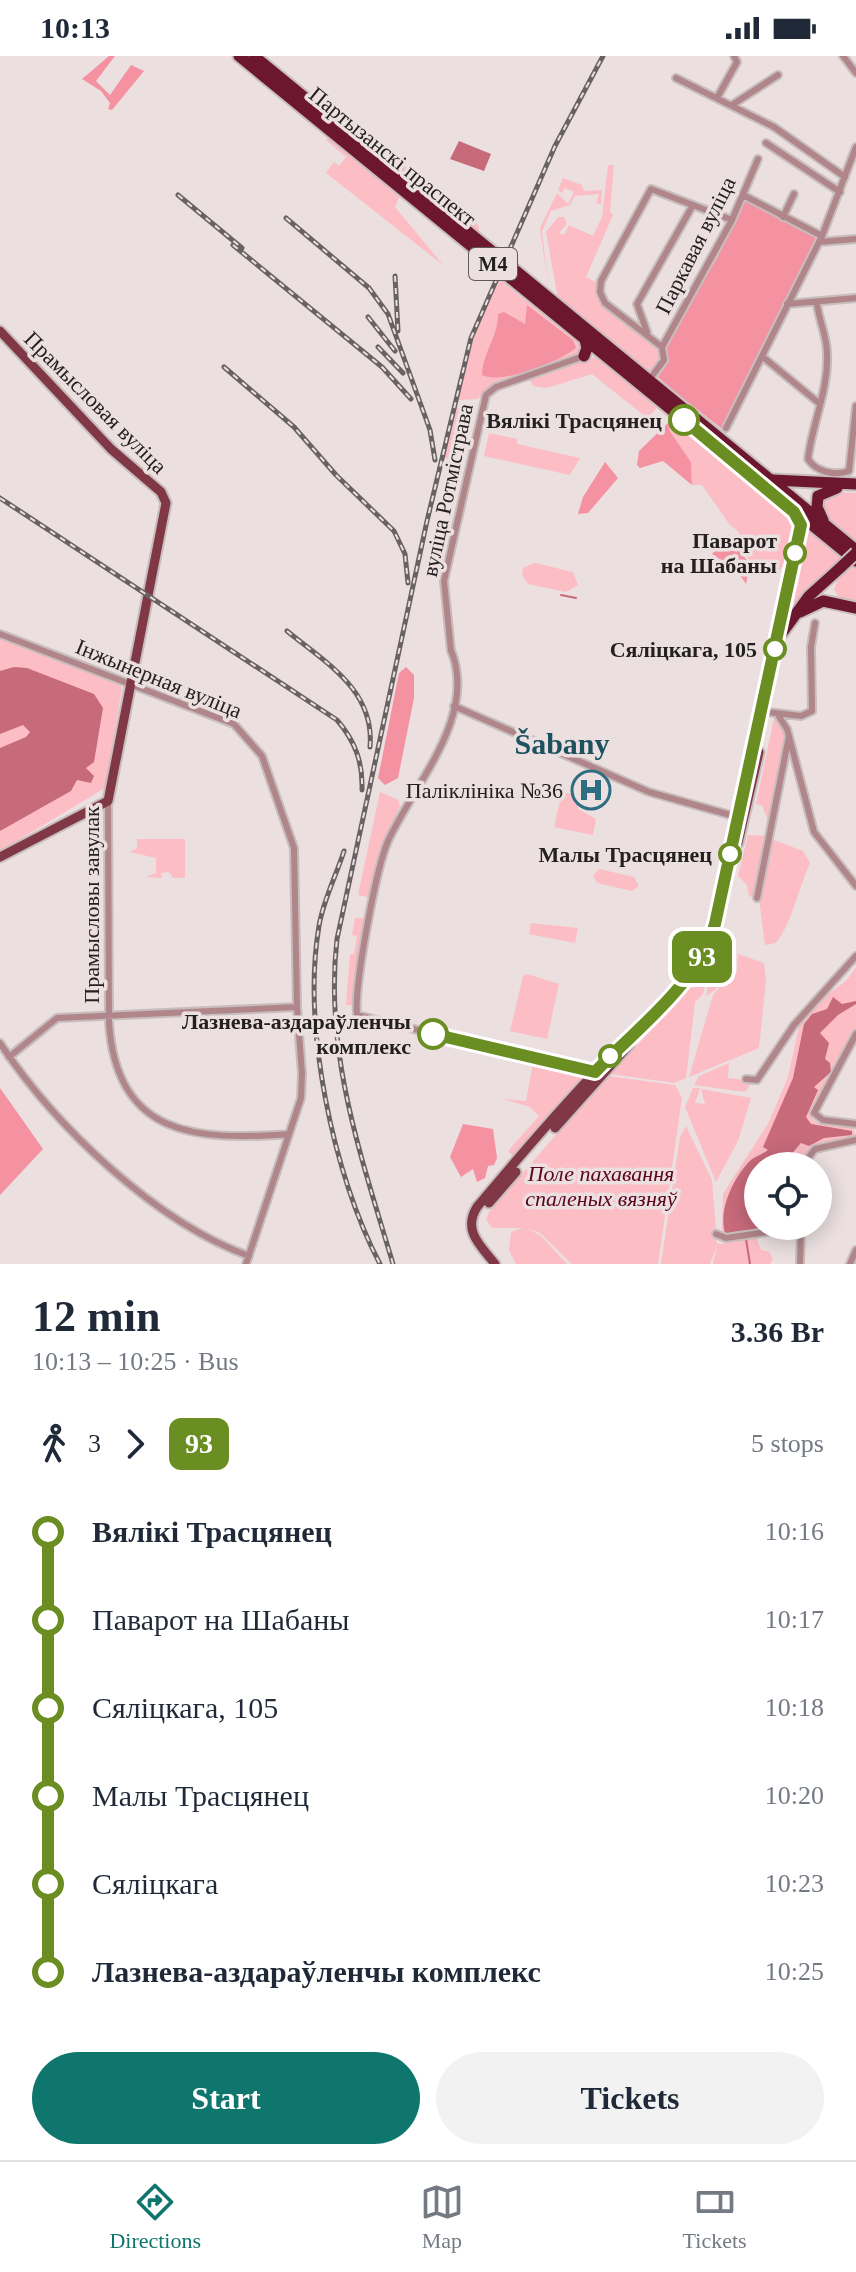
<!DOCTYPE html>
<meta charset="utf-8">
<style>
body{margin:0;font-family:Georgia,serif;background:#f2f2f3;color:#1f2937;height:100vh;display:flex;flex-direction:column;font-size:30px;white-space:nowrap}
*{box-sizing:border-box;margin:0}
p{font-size:26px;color:#747a83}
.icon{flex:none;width:44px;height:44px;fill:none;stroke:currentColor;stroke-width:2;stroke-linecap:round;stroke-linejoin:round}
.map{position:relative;height:1208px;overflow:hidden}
.sheet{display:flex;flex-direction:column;background:#fff;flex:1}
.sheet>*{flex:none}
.badge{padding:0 16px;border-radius:12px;font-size:28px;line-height:52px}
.controls{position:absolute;left:744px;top:1096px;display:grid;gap:16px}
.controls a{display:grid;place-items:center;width:88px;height:88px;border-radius:50%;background:#fff;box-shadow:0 4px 20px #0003;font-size:40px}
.map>.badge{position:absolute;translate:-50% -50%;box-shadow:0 0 0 4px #fff}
.legs{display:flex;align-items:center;gap:12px;height:88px;padding:0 32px;font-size:26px}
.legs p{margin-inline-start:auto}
.summary{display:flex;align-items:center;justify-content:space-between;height:136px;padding:0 32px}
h1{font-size:44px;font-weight:600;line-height:60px}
.button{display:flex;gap:16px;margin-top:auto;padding:16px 32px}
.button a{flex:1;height:92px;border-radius:48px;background:#0f766e;color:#fff;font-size:32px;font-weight:600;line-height:92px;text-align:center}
.button a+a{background:#f2f2f3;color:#1f2937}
ul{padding:0 32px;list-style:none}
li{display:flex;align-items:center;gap:28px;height:88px;font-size:30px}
li i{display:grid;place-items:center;width:12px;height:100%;margin:0 10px;background:currentColor}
li i::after{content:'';width:20px;height:20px;margin:-10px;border:6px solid;border-radius:50%;background:#fff}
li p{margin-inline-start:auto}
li:first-child i{background:linear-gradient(#0000 50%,currentColor 0)}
li:last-child i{background:linear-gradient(currentColor 50%,#0000 0)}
.status{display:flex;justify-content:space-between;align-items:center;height:56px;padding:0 40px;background:#fff;direction:ltr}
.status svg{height:22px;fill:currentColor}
.menu{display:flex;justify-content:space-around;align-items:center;height:112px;border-top:2px solid #e0e1e3;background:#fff;font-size:22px;color:#747a83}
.menu a{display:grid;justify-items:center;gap:4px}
.menu .on{color:#0f766e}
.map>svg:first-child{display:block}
.green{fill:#fcbdc5}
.forest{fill:#f492a2}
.water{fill:#c76a7a}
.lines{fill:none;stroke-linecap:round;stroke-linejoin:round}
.stream{stroke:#c76a7a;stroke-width:2}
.minor-casing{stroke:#c7bdbd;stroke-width:10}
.major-casing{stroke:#c7bdbd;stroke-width:13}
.highway-casing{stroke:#c7bdbd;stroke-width:15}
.minor{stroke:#b1868b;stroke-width:6}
.major{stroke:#803846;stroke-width:9}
.highway{stroke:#6c172e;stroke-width:11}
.rail-casing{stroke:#696262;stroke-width:5}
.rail{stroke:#ebdfe0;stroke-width:2;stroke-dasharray:6;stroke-linecap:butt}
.highway-bridge-casing{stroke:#c7bdbd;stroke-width:15;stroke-linecap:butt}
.highway-bridge{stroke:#6c172e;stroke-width:11}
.line-1-casing{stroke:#fff;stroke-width:18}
.line-1{stroke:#6b8e23;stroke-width:12}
.stop-1-dot{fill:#fff;stroke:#6b8e23;stroke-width:4}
.labels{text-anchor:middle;stroke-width:7;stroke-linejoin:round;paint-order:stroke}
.shield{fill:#ebdfe0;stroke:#60595a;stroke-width:2}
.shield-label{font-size:20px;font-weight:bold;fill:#242020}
.street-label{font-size:22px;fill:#242020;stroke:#ebdfe0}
.stop-label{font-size:22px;font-weight:bold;fill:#242020;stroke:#ebdfe0;text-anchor:end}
.poi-label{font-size:22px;fill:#242020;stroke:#ebdfe0;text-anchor:end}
.park-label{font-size:22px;font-style:italic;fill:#5c0321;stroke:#ebdfe0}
.district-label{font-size:30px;font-weight:bold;fill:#1c5160;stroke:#ebdfe0}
</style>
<div class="status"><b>10:13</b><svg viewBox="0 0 49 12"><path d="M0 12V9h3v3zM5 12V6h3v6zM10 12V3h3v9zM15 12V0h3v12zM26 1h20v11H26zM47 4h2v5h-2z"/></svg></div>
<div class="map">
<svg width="856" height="1208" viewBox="0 0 856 1208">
<rect width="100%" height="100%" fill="#ebdfe0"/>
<path class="green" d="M327,81l72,60 -4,10 48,58 -117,-92 8,-11 5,4 7,-9 -20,-17z
M384,94l95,76v5l-102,-80z
M608,109h6l-4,47 3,3 -27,62 12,6 1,13 59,54 2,12 -10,13 -92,-76 -12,-67 12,-15h6l3,7 -8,9 5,2 5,-10 24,11 9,-19z
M563,122l19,7 2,6 18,-1 -1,14 -5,-1 3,-9 -24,2 -5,9 -19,6 -9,20 6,53 -8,-56 17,-35 11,11 6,-12 -9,-4 -3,5 -4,-3z
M499,223l87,71 -4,5 -79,26 -26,18 -20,1 19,-70z
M595,301l60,47 1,5 -9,9 -55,-44 -45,14 -14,-2 -3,-6z
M475,351l-16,59 -4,-1 -2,-5 -10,-3 13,-49z
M672,363l121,103 -9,41 -5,9 -29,-7 -11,-33 -9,-7 -28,-40h-10l-1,-23 -22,-32z
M489,377l28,6v5l63,14 -10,17 -86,-19z
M835,436l21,1v51c-17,-15 -37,-24 -34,-47z
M805,470l51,41v36l-17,-6 -5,-7 4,-11 11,-10 -8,-7 -54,55 -3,-1 7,-27h6l9,-45 -5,-1z
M535,507l38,9 5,13 -12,7 -38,-8 -6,-9 1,-7z
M0,581l116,44 6,7 -17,100 -105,63z
M774,662l6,2 4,16 -16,85 -6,-16 -6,-1z
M380,736l18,8 2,6 -16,36 -12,43v13l-14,-3z
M562,736l17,4 -1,13 18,10 -3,16 -39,-8z
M748,779l19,1 -13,62 -5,-2 -2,-11 -9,-9z
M137,783h48v39h-12l-4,-6 -8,1 1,5 -16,-1 10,-4v-15l-26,-6 7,-4z
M771,783l32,12 7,12c-12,26 -17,58 -34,80l-11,2 -6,-47z
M599,813l35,8 5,9 -7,5 -35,-8 -4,-7z
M355,862h13l-13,87h-9l4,-50 4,-1 3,-18 -5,-1z
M531,867l47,5 -3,15 -46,-9z
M720,894l15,3c-4,20 -11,33 -29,43l8,-42z
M738,898l26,9 2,18 -7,67 -70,29 24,-82 20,-23h4z
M709,910l-6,28 -8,8 -9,76 -12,5 -63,-9z
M856,911v63l-22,35 -22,54 6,4 35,5 3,7c-29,9 -40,3 -60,31h-38v60h7l-8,14 4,10 8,2 4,7 -3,5h-57l4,-19 -7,19h-49l19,-127 6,-11 26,54 5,64 10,-1 -5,-14 1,-35 45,-70 20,-47 12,-55 13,-17 33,-24z
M527,918l32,10 -12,55 -37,-8 13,-55z
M533,1006l47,10 2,7 -68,79 -6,-7 31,-35 -9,-9 -27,-8 23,2z
M729,1007l-1,15 25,3 -8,11 -51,-7 5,-9z
M607,1020l68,9 7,13 -24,166h-86l-32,-31 -13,-5 14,8 26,28h-51l-7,-14 2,-18 12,-4h-31l-6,-9 3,-7z
M693,1032h7l-5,15 10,1 -4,-15 50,9 -13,43 -22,41 -31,-75z"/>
<path class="forest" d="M109,0h6l-19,25 14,14 21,-30 13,6 -32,39 -4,-1 2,-6 -9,-12 -19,-12z
M746,143l72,40 -96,190c-21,-17 -43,-33 -64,-52l11,-16 -5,-17 53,-86z
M527,249l46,35 3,8c-17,14 -75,37 -94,27 1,-24 16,-37 16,-61l6,-2 21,12z
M672,363l-3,11 22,32 1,23 -29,-24 -23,7 -3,-3 2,-14z
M605,406l13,16 -30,35 -10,1 5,-17z
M729,478l21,31 -4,19 -9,-13 -25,-17z
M406,611l8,8v23l-16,80 -13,7 -7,-7 21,-105z
M0,1032l43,61 -43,46z
M463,1068l30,5 4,29 -3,7 -6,1 -3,12 -8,4 -4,-13 -12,8 -11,-20z"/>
<path class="water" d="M459,85l32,13 -7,17 -34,-12z
M14,611l13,1 67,26 9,14 -9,54 -8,6 8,8 -3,7 -14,-3 -6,11 -71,40v-83l26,-11 4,-5 -7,-7 -23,9v-63z
M833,941l9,7 14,-3v3l-18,11 -18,18 9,10 -4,16 5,4 1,9 -17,15 4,3 -12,27 5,7 41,7v4l-28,3 -15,8 -8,-3 -12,14 1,9h-32v60h3l-12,8 -23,2c-9,-23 6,-55 21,-72 6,-8 15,-9 21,-14l-5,-3 30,-69 11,-54 8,-10 15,-5z"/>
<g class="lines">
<path class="stream" d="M561,539l15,3
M746,1183l4,25"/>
<g class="minor-casing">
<path id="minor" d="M843,0l13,17
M676,22l98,49 71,50
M717,42l20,-36 -3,-6
M732,49l46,-30
M766,87l74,49
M743,139l79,41
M783,161l11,-23
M819,186l37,-3
M787,248l69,-6
M817,248c2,16 10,33 10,49 2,36 -15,71 -19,106 8,13 27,17 41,12l7,-65
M647,276l-10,-28 56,-99
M662,291l-57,-44 -5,-11 1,-11 50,-92 81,31
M662,291l70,-127 26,-61
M763,301l57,47
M649,324l15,-20 -2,-13
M726,372l96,-192 34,-89
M0,578l234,90 28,32 32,92 3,159 5,67 -1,24 -55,166
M451,594c27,67 -37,134 -63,191 -12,28 -34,144 -31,174l239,59
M451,595l-7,-70 42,-186 10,-8 88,-31
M454,650l195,86 92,26
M767,656l34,4 11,-5 -1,-64 4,-24
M778,659l9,14 27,103 42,54
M108,746l1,220c7,115 88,119 180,112
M757,842l32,-162
M856,978l-42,79 9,7 33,4
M0,987c54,82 155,179 249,213
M9,1001l48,-39 240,-11
M746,1023l11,1 37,-55 62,-69
M802,1110l13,-17 41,-9
M716,1178l10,4 75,-11
M800,1208l1,-38
M850,1208l6,-14"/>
</g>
<g class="major-casing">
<path id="major" d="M0,275l111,118 50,43 5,11 -58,298 -108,56
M738,787l21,-91
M555,1072l75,-84
M489,1147l27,-31
M495,1208c-14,-18 -33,-33 -18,-57 41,-49 84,-100 129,-146 40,-43 91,-79 109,-137l58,-269"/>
</g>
<g class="highway-casing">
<path id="highway" d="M239,0l617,505
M254,0l602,494
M584,300l3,-8 -2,-8
M773,424l83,4
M823,464l-6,-13 1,-11 19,-8
M800,556l23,-11 33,7
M782,577l27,-37 31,-28
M773,599l27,-125 -3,-14"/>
</g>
<use href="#minor" class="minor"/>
<use href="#major" class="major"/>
<use href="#highway" class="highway"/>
<g class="rail-casing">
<path id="rail" d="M178,139l64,53
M286,162l83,70 19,26 42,116 5,30
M233,189l149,122 29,32
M395,220l3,55
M368,261l27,34
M378,291l25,26
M224,311l70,60 42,48 58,56 11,23 3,29
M0,442l337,222c18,21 26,42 25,70
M287,575c39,32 88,59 83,116
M344,795c-8,25 -21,50 -25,75 -17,100 14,249 61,338
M393,1208c-32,-108 -69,-211 -56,-325l90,-418 44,-183 84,-192 48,-90"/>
</g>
<use href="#rail" class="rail"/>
<g class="highway-bridge-casing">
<path id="highway-bridge" d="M840,512l16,-15"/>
</g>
<use href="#highway-bridge" class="highway-bridge"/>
</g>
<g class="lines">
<g class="line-1-casing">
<path id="line-1" d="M433,978l162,38c43,-45 101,-86 120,-148l86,-399 -7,-13 -110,-92"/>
</g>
<use href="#line-1" class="line-1"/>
</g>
<defs>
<g id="hospital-ring" transform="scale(2)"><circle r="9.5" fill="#ebdfe0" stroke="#2d6e82" stroke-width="1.5"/><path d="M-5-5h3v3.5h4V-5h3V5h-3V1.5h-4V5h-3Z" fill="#2d6e82"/></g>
</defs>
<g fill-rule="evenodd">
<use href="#hospital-ring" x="591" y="734"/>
</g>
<g class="stop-1-dot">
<circle cx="684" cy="364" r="14"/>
<circle cx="795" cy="497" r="10"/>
<circle cx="775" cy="593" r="10"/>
<circle cx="730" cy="798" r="10"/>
<circle cx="433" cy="978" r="14"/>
<circle cx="610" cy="1000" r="10"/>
</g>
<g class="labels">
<rect class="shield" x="469" y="192" width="48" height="32" rx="6"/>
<g class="shield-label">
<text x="493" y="215">М4</text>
</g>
<g class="street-label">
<text transform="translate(393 100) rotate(39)" y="8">Партызанскі праспект</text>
<text transform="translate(695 189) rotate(-63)" y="8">Паркавая вуліца</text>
<text transform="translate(96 346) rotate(45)" y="8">Прамысловая вуліца</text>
<text transform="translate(447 434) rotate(-78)" y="8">вуліца Ротмістрава</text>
<text transform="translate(159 622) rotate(22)" y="8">Інжынерная вуліца</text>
<text transform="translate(91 849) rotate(-90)" y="8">Прамысловы завулак</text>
</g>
<g class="stop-label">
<text x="662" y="372">Вялікі Трасцянец</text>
<text x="777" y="492">Паварот<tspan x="777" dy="25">на Шабаны</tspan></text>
<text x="757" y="601">Сяліцкага, 105</text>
<text x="712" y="806">Малы Трасцянец</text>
<text x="411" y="973">Лазнева-аздараўленчы<tspan x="411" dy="25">комплекс</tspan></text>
</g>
<g class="poi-label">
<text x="563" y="742">Паліклініка №36</text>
</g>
<g class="park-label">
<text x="601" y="1125">Поле пахавання<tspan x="601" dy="25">спаленых вязняў</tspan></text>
</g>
<g class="district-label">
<text x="562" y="698">Šabany</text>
</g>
</g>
</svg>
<div class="controls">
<a><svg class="icon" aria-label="locate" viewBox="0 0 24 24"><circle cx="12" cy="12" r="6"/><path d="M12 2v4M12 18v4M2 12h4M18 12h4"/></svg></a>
</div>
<b class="badge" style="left:702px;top:901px;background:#6b8e23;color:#fff">93</b>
</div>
<section class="sheet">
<div class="summary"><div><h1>12 min</h1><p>10:13 – 10:25 · Bus</p></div><b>3.36 Br</b></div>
<div class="legs"><svg class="icon" aria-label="walk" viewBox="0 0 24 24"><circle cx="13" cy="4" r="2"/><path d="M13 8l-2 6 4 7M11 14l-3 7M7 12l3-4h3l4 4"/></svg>3<svg class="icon" aria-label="forward" viewBox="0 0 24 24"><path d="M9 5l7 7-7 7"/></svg><b class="badge" style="background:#6b8e23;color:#fff">93</b><p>5 stops</p></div>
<ul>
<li><i style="color:#6b8e23"></i><b>Вялікі Трасцянец</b><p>10:16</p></li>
<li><i style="color:#6b8e23"></i><span>Паварот на Шабаны</span><p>10:17</p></li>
<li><i style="color:#6b8e23"></i><span>Сяліцкага, 105</span><p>10:18</p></li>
<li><i style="color:#6b8e23"></i><span>Малы Трасцянец</span><p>10:20</p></li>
<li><i style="color:#6b8e23"></i><span>Сяліцкага</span><p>10:23</p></li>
<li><i style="color:#6b8e23"></i><b>Лазнева-аздараўленчы комплекс</b><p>10:25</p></li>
</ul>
<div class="button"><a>Start</a><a>Tickets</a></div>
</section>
<nav class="menu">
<a class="on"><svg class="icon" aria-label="directions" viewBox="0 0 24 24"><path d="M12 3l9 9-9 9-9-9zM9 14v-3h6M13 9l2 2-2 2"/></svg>Directions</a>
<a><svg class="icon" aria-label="map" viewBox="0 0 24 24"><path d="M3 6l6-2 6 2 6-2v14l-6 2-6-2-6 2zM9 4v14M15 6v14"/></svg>Map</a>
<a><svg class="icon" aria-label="tickets" viewBox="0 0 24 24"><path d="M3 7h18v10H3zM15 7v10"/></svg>Tickets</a>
</nav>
